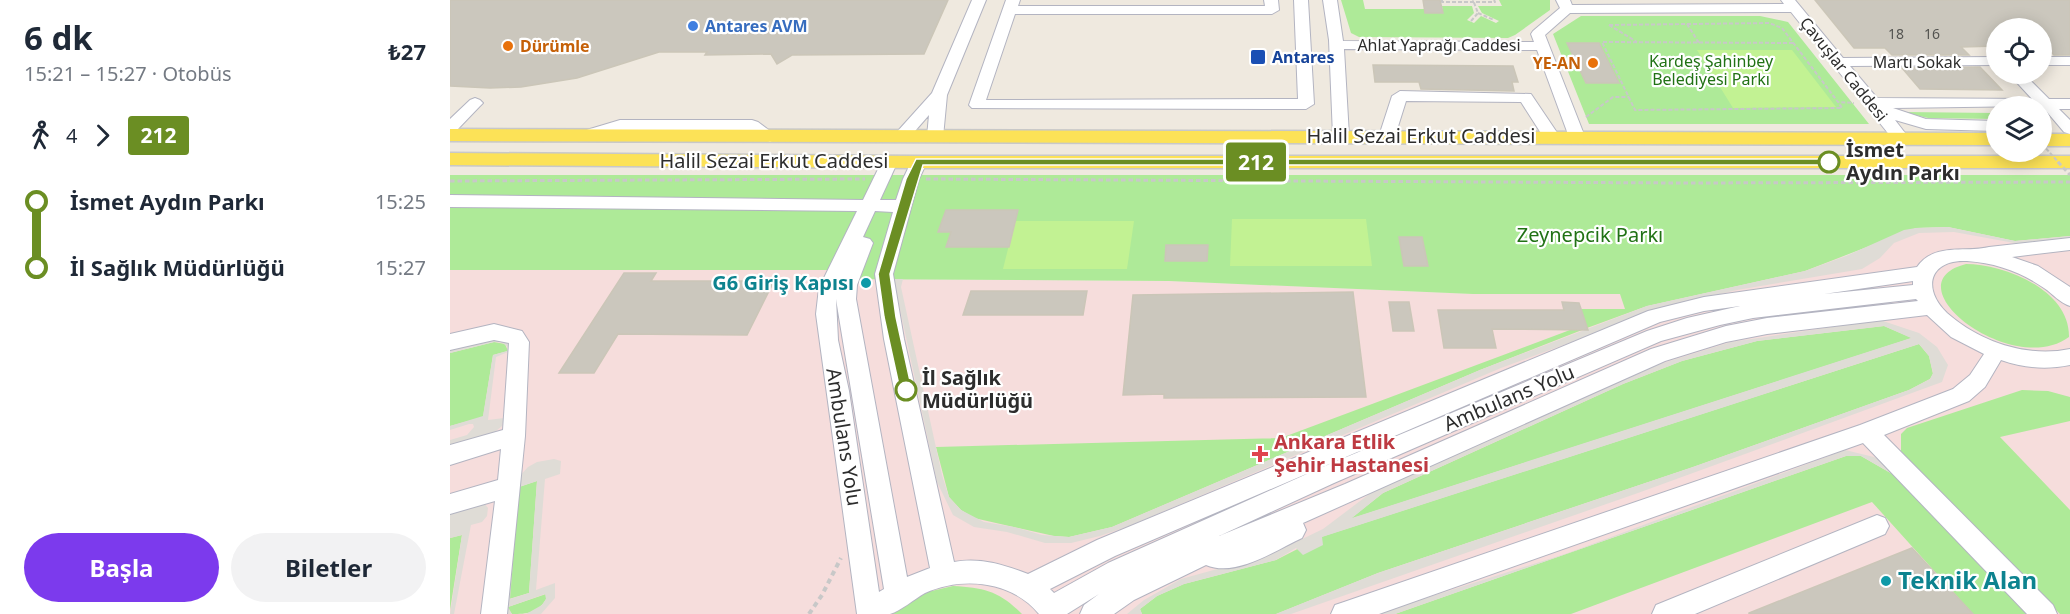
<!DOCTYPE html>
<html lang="tr">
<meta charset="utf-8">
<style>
body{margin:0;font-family:"Noto Sans",sans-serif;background:#f2f2f3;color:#1f2937;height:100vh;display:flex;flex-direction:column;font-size:22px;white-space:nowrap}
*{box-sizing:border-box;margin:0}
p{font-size:20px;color:#747a83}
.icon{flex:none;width:33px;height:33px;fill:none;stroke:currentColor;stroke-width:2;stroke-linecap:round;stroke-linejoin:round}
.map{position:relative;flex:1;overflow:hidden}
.sheet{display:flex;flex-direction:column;background:#fff;width:450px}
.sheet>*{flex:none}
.badge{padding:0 12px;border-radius:4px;font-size:21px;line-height:39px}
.controls{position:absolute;left:1536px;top:18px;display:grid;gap:12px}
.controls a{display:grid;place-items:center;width:66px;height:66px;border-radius:50%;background:#fff;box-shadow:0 3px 15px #0003;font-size:30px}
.map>.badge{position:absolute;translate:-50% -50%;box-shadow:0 0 0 3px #fff}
.legs{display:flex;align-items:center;gap:9px;height:66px;padding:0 24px;font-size:20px}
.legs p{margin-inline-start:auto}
.headline{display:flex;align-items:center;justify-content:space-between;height:102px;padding:0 24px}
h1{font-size:33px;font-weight:700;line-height:45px}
.button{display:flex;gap:12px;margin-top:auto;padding:12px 24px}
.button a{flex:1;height:69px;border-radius:36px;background:#7c3aed;color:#fff;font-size:24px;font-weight:700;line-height:69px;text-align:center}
.button a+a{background:#f2f2f3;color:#1f2937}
ul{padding:0 24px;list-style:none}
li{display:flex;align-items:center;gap:21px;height:66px;font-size:22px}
li i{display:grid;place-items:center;width:9px;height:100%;margin:0 8px;background:currentColor}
li i::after{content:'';width:15px;height:15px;margin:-8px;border:4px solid;border-radius:50%;background:#fff}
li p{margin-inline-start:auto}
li:first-child i{background:linear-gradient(#0000 50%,currentColor 0)}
li:last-child i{background:linear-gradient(currentColor 50%,#0000 0)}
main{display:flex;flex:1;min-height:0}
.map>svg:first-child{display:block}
.medical{fill:#f6dddc}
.green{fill:#aeea98}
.pitch{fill:#c2f293}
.plaza{fill:#dfdcd6;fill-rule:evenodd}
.building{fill:#cbc7bd;stroke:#cbc6b8;stroke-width:1.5}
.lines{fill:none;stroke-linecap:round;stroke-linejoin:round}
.minor-casing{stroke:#b3b4c1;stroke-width:2}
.major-casing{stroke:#c8c8c8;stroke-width:3}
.path-far2{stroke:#c8c8c8;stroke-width:2;stroke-dasharray:4 2;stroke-linecap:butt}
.path-far1{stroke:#c8c8c8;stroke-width:3;stroke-dasharray:4.5 3;stroke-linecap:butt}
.path{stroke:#c8c8c8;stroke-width:4;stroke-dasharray:5 4;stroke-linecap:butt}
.minor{fill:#fff;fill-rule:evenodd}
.major{fill:#fce257;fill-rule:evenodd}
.path-bridge-far1{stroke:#c8c8c8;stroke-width:2;stroke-dasharray:4 2;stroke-linecap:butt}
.path-bridge{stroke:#c8c8c8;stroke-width:3;stroke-dasharray:4.5 3;stroke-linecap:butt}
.line-1{fill:#6b8e23;stroke:#fff;stroke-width:1.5}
.shop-dot{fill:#3f7fe0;stroke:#fff;stroke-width:2}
.food-dot{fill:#e8710a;stroke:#fff;stroke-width:2}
.transit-dot{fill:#1a4fb4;stroke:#fff;stroke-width:2}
.stop-1-dot{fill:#fff;stroke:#6b8e23;stroke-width:3}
.culture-dot{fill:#0f9aa8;stroke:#fff;stroke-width:2}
.health-dot{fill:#e0444e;stroke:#fff;stroke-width:2}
.labels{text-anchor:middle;stroke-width:4.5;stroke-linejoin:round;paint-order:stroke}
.far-number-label{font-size:14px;fill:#545451}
.far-shop-label{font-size:16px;font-weight:bold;fill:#366cbe;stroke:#fff;text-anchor:start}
.far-street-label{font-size:16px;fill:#2d2d2d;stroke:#fff}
.far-food-label{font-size:16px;font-weight:bold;fill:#c56008;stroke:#fff;text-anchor:start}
.far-transit-label{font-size:16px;font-weight:bold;fill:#164399;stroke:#fff;text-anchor:start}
.far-park-label{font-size:16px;fill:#217215;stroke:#fff}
.street-label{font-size:20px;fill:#2d2d2d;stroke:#fff}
.stop-label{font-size:20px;font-weight:bold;fill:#2d2d2d;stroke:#fff;text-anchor:start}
.park-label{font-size:20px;fill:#217215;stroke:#fff}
.culture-label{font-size:20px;font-weight:bold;fill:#0d838f;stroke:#fff;text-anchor:end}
.health-label{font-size:20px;font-weight:bold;fill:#be3a42;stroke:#fff;text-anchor:start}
.near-culture-label{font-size:24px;font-weight:bold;fill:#0d838f;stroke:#fff;text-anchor:start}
</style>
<main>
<section class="sheet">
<div class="headline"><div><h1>6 dk</h1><p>15:21 – 15:27 · Otobüs</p></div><b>₺27</b></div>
<div class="legs"><svg class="icon" aria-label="walk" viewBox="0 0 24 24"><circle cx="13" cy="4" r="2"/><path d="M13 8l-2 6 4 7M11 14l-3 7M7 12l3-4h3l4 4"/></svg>4<svg class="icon" aria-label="forward" viewBox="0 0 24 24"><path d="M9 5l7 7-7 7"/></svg><b class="badge" style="background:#6b8e23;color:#fff">212</b></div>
<ul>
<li><i style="color:#6b8e23"></i><b>İsmet Aydın Parkı</b><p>15:25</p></li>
<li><i style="color:#6b8e23"></i><b>İl Sağlık Müdürlüğü</b><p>15:27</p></li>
</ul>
<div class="button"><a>Başla</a><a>Biletler</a></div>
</section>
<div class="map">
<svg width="1620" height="614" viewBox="0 0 1620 614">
<rect width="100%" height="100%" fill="#efe9df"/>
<path class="medical" d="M1620,217v397h-1620v-344h379l-3,9 343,2 304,13h117l256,-38 58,-26z"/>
<path class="green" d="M891,0h22l2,9h60l18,4 -1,-7h30l2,7 -7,7 7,3 7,-7 15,7 3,-2 -17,-8 -4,-7h24l-3,-6h51v10l-35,25 -7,3 -149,-1 -8,-4z
M1131,16h179l28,6 81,102h-280l-36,-90z
M1453,112l93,1v6l-68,-1z
M0,175h1620v61l-55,5 -67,-14 -32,1 -111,43 -158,35 -60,22 -6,-19h44l-5,-15h-147l-304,-13 -344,-2 4,-9h-379z
M1516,264c36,0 104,25 103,73 -57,42 -181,-53 -103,-73z
M1434,326l28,12 -562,181 33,-26 240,-109 59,-23 75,-20z
M1120,330h12l-102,40 -368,157 -43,10 -15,-1 -80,-18 -13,-8 -12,-13 -13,-50 345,-9z
M44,342l11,2 3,7 -15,4 -10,62 -33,9v-73z
M1469,344l10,12 4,18 -3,5 -21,11 -216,77 -315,106 -102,41h-134l-2,-5 17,-13 27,-12 92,-24 45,-23z
M1572,390l26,1 22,6v24l-70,16 70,73v104h-10l-142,-142 -17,-21v-17l6,-6z
M1396,456h15l33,19 135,139h-56l-101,-112 -301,112h-176z
M87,481l-8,112 -20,6 10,-112z
M12,535l-12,75v-72z
M503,586c32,2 46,5 69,28h-132l33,-21z
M96,594v5c-8,14 -19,15 -34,15l-4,-5v-2z"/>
<path class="pitch" d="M1247,50h95l44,57 -103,1z
M782,219h134l6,47h-142z
M565,221h119l-7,48h-124z"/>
<path class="plaza" d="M1498,227l67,14 55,-5v4l-50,4 -66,-12 -35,1 -25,10 -14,15 -18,11 -125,21 -70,17 -166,61 -372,158 -29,10 -29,7h-26l-38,-11 -33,-5 -21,-12 -16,-33 -42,-196v-7h8l-2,8 41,188 7,22 12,13 23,12 30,5 28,8 27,2 43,-10 368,-157 167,-64 158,-35 41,-15 58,-26 12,-2z
M1430,320l39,13 18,14 11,18 -6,17 -304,111 -347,121h-15l102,-41 315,-106 216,-77 21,-11 3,-6 -4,-17 -10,-12 -597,193 1,8 -20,10 -7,-7 -20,12 -92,24 -27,12 -17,13 2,5h-15l17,-14 37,-21 69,-19 46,-18 27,-13 53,-40 284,-125 71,-22zM1434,326l27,12 -559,180 31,-25 240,-109 59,-23 75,-20z
M42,339l18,2 -2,11 -12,5 -8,63 16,-2 -2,8 -12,10 -40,11v-7l17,-5 7,-8 -1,-3h-4l-19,6v-4l33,-10 10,-61 14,-4 1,-4 -7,-5h-7l-44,11v-3z
M1395,450l29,7 17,10 3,8 -33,-19h-15l-451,158h-19l192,-61z
M104,459l7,2 -1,13 -15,5 -9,111 19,-7v15l-14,16h-15l16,-9 4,-6 -1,-5 -37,13 4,7h-13l16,-133 13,-14 9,-5zM87,481l-8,112 -19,6 9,-112z
M33,502l5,6 -1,8 -5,6 -11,3 -17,89h-4l12,-79 -12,3v-26z"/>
<path class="building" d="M0,0h498l-24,54 -132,1 -15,9 -6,-10 -66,1 2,-3h-48l-82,26 -56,9 -31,1 -40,-2z
M973,0h17l3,13h-18z
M1365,0h255v55h-16l-12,-12v-15h-46v18l-35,1 8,8h-77l-7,-7h-31z
M1117,43h32l20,40h-33z
M923,65l140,1 5,16h-6l2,9 -93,-2 -2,-7h-44z
M1530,67l22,23 -82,-1 -18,-21z
M496,210h72l-9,37h-63l5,-15h-13z
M949,237h23l6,29h-24z
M716,245h42l-1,16h-42z
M174,273h32l-5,8h123l-27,54 -129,-1 -24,39h-35z
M521,291h116l-4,24h-120z
M903,292l13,105 -202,1v-4l-41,1 10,-100z
M939,302h20l5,29h-21z
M1112,302l17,1 9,27 -96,-1 4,19h-52l-6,-38h126z
M1462,548l61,66h-224v-1z"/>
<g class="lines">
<g class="minor-casing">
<path id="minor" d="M522,0h14l-39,95 -4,42 -8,5 -8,-5 2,-22 -21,24h-12l-2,-3 2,-3 36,-40z
M556,0h14l-2,6h247l-1,-6h14l1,10 -7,4h-257l-29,86 312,-1 -4,-99h14l6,104 -8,5 -334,-1 -3,-3z
M873,0h14l6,41 191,1 -3,-8 2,-3 27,-23 -4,-8h14l2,5 212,-1 -3,-4h14l48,58 153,-1v8l-146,1 27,32 155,1 -23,-25h15l25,25h21v10h-11l11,11v14l-6,-2 -22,-26 -149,2 33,11 70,2v10l-70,-2 -31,-9 14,18 -2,4h-12l-104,-130 -221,1 -25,22 40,102 -2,4 -6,1 -8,-5 -32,-87 -193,-1 5,87 -8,5 -8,-5 -4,-96z
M1592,57h28v8h-28z
M950,91l131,3 29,43 -8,5 -6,-1 -25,-39 -115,-1 -11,35 -2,3h-12l-2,-3 13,-40z
M25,98l5,2 3,3 -3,3 -24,25 -6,2v-14l20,-19z
M170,120h132l6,2 20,15 -8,5 -22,-12h-127l-35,10 -8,-5 2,-3z
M440,156l6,1 2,4 -18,39h16l7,-21 10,-21h12l2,4 -8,17 -26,95 11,65 50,223c27,-5 50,3 74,12l69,-34 551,-229 56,-14 213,-30c17,-25 49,-14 72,-20l81,-9v12l-58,7 26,9 29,19 3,2v19c-10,-3 -17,-12 -26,-18 -23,-16 -48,-25 -77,-27 -37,-2 -46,27 -20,52 33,29 80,45 123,36v16c-24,5 -46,3 -69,-5l-16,27 -16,14 -85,34 169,170 4,9h-30l-164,-171 -484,171h-48l4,-9 9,-3 516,-177 93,-36 17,-14 14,-21 -33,-17 -24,-22 -160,19 -41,8 -61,19 -362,162 3,7 -4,8c-26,12 -66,40 -96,27l-72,35 -20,14h-34l4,-9 15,-11 -32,20h-28c-27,-33 -76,-38 -114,-21 -11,6 -24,18 -35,21 -10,0 -23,0 -33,0l-41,-300 3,-26 38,-77 -407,-4v-12l413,5 19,-39 2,-4zM425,211l18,1 -18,62 9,65 46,229 -23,9 -51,-278 1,-14 16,-42 -3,-4 -7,-2zM1463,281v4l-89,9zM386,299l48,290 -5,3 -30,-201 -11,-51zM1466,299l2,2 -151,17 -41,8 -75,23 -306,135 -126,52 115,-53 327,-142 59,-16 33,-7zM1290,306l-53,12 -40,13 -329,138 -210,94 -54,30 -4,-4 65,-33 545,-234 44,-11z
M44,324l28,7 7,11 -4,94 -18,178h-26l14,-113 -45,13v-20l48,-14 3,-31 -51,16v-20l53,-15 6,-87 -15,-3 -44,10v-16z
M1427,515l8,3 4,8 -4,8 -190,80h-43l4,-9z"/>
</g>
<g class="major-casing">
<path id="major" d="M0,129l1546,4v12l-1546,-4z
M1592,134h28v12h-28z
M0,153l469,3h1151v12h-1151l-469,-3z"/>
</g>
<path class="path-far2" d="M992,0v2h53l-1,-2
M1028,13l16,7
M1021,21l7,-8 -5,-13
M1237,24l12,19
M1159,25l160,-2 13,5 56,74 16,1
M1159,25l28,17
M1343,43l-191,-1 33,68 207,-2 -4,-6
M1136,117l27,-20h16"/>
<path class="path-far1" d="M476,179l756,4 388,-1
M0,181l415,-2"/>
<path class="path" d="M359,614l13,-19 19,-37"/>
<use href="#minor" class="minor"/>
<use href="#major" class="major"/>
<path class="path-bridge-far1" d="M1592,144l17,19"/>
<path class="path-bridge" d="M1608,162l12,13"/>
</g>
<path class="line-1" d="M466,159h913l5,3 -5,3h-906l-33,109 6,43 16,73 -6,5 -6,-5 -16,-73 -6,-43 28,-95z"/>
<circle class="shop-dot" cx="243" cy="26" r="6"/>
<g class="food-dot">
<circle cx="58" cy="46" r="6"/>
<circle cx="1143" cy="63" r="6"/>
</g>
<rect class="transit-dot" x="800" y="49" width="16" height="16" rx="3"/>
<g class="stop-1-dot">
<circle cx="1379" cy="162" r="10"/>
<circle cx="456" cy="390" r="10"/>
</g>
<g class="culture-dot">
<circle cx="416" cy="283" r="6"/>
<circle cx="1436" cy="581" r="6"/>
</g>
<path class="health-dot" d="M807 445h6v6h6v6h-6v6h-6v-6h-6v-6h6z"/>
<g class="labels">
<g class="far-number-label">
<text x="1446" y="39">18</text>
<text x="1482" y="39">16</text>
</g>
<g class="far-shop-label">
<text x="255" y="32">Antares AVM</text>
</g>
<g class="far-street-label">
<text x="989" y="51">Ahlat Yaprağı Caddesi</text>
<text x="1467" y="68">Martı Sokak</text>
<text transform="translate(1394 69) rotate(51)" y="6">Çavuşlar Caddesi</text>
</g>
<g class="far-food-label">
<text x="70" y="52">Dürümle</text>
<text x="1131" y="69" text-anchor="end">YE-AN</text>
</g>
<g class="far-transit-label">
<text x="822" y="63">Antares</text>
</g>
<g class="far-park-label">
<text x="1261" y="67">Kardeş Şahinbey<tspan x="1261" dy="18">Belediyesi Parkı</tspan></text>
</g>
<g class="street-label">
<text x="971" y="143">Halil Sezai Erkut Caddesi</text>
<text x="324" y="168">Halil Sezai Erkut Caddesi</text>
<text transform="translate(1059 398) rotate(-23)" y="7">Ambulans Yolu</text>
<text transform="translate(394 437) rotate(81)" y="7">Ambulans Yolu</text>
</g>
<g class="stop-label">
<text x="1396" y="157">İsmet<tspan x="1396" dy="23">Aydın Parkı</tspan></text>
<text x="472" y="385">İl Sağlık<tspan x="472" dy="23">Müdürlüğü</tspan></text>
</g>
<g class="park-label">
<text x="1140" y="242">Zeynepcik Parkı</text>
</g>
<g class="culture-label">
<text x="404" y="290">G6 Giriş Kapısı</text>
</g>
<g class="health-label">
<text x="824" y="449">Ankara Etlik<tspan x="824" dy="23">Şehir Hastanesi</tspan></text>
</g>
<g class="near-culture-label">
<text x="1448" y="589">Teknik Alan</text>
</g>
</g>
</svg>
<div class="controls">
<a><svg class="icon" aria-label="locate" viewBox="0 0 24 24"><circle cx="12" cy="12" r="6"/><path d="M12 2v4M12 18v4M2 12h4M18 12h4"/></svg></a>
<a><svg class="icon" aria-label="layers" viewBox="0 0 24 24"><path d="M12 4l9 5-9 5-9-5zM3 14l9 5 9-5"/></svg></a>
</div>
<b class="badge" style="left:806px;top:162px;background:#6b8e23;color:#fff">212</b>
</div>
</main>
